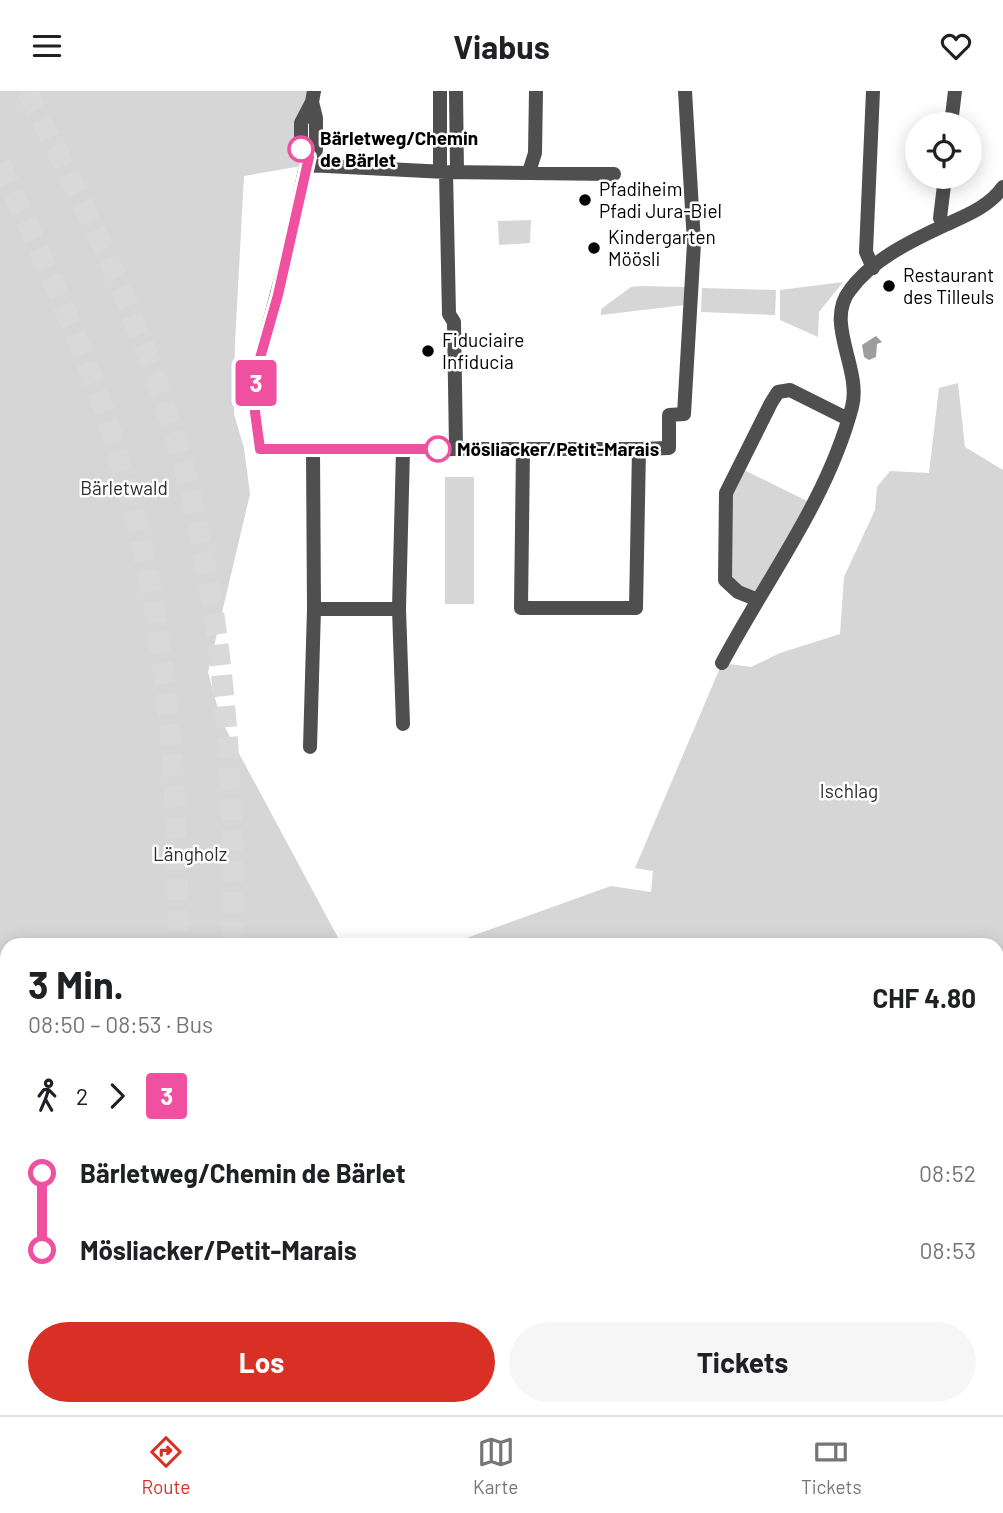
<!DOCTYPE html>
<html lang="de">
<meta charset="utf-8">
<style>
body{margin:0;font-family:Barlow,sans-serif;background:#f6f6f6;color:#202124;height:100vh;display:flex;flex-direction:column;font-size:26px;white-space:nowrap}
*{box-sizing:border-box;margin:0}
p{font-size:23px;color:#757577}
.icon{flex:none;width:38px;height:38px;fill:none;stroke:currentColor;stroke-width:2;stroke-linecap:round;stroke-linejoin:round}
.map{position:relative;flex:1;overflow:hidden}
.side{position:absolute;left:0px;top:847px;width:1004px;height:478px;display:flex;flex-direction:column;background:#fff;border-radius:21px 21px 0 0;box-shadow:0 4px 18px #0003}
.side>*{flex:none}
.badge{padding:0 14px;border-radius:5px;font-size:24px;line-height:46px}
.fabs{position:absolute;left:905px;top:21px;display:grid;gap:14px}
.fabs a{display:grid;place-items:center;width:77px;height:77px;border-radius:50%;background:#fff;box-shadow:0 4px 18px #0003;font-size:35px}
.map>.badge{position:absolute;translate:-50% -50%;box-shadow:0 0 0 4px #fff}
.legs{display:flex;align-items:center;gap:10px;height:77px;padding:0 28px;font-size:23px}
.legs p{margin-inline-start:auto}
.overview{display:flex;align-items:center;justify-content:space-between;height:119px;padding:0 28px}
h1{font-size:38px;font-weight:700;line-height:52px}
.primary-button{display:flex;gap:14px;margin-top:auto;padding:14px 28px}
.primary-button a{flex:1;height:80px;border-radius:42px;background:#d93025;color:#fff;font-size:28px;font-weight:700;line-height:80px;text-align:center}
.primary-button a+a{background:#f6f6f6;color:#202124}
ul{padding:0 28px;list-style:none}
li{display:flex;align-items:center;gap:24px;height:77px;font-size:26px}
li i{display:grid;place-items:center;width:10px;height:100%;margin:0 9px;background:currentColor}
li i::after{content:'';width:18px;height:18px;margin:-9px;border:5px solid;border-radius:50%;background:#fff}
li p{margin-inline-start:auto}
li:first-child i{background:linear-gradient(#0000 50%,currentColor 0)}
li:last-child i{background:linear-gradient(currentColor 50%,#0000 0)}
header{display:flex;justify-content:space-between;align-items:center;height:91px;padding:0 28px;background:#fff;font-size:32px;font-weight:700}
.dock{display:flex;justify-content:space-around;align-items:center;height:98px;border-top:2px solid #e0e0e0;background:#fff;font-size:19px;color:#757577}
.dock a{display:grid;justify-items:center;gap:4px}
.dock .active{color:#d93025}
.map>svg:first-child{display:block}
.green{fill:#d6d6d6}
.water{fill:#9d9d9d}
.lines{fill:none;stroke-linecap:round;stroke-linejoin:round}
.highway-tunnel{stroke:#d9d9d9;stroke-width:21;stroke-dasharray:21 10;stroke-linecap:butt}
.minor{stroke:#4f4f4f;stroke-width:14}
.line-1-casing{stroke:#fff;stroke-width:16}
.line-1{stroke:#ef509f;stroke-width:10}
.stop-1-dot{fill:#fff;stroke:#ef509f;stroke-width:3.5}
.poi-dot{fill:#000;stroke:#fff;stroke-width:2.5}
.labels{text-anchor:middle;stroke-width:5;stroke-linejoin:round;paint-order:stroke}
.stop-label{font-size:19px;font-weight:bold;fill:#000;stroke:#fff;text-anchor:start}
.poi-label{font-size:19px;fill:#000;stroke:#fff;text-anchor:start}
.park-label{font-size:19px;fill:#2d2d2d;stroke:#fff}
</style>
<header><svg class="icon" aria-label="menu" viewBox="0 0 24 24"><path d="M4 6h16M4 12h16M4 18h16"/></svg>Viabus<svg class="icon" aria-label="heart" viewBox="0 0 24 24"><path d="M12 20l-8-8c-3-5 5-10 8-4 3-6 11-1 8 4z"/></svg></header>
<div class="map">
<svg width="1003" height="1324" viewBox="0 0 1003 1324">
<rect width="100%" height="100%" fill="#fff"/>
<path class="green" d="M0,0h314l-13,32 6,42 -63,11 -9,167 -1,71 10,34 6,46 -42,178 13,48 121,225h-335v464h991v-464h-551l164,-59 40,6 2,-21 -18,-3 87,-205 29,4 29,-14 60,-19 4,-57 31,-67 2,-23 13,-16 39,2 10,-85 19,-5 7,64 38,23v945h-1003z
M531,129l-1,23 -31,2 -1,-24z
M843,191l-24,30 -1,25 -38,-17v-30z
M640,195l46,1 -1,18 -84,10v-6l30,-22z
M702,197l74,2 -1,25 -74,-3z
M742,378l69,34 -55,89 -6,1 -20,-16 -2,-70z
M445,386h29v127h-29z"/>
<path class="water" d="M876,245l6,6 -5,2 -1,13 -7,3 -5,-3 -2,-12z"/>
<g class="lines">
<path class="highway-tunnel" d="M27,0c48,95 95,190 130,290 64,180 78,374 76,564
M0,73c48,105 98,212 128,325 40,148 51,303 50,456
M173,1324v-6
M226,1324v-6"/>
<path class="minor" d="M440,0v81
M456,0l1,80
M312,11l4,16v32l-7,7 -5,17 -13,66 -31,118 -5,54 5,37h379l30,-1v-33l15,-1 10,-171 -9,-152
M951,33l4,-33
M309,66l-8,-9v-25l11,-21 2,-11
M307,74l139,7 168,2
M446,81l3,142 5,8 2,126
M529,81l6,-19 1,-62
M943,135l-3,-8 5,-41
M873,177l-7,-16 7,-161
M523,358l-2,159h115l3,-159
M403,359l-4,159 4,115
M758,509l-20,-8 -13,-12 1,-87 45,-90 7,-11 12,-2 58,29
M314,518h85
M722,572c45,-85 105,-162 130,-256 10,-38 -28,-84 -2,-117 22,-30 59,-48 91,-63 23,-11 47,-19 62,-40
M310,656l4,-138 -1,-158"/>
</g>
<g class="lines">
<g class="line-1-casing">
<path id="line-1" d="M301,58l8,8 -31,138 -18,63 -5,54 5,37h178"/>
</g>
<use href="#line-1" class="line-1"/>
</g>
<g class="stop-1-dot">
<circle cx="301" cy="58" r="12"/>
<circle cx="438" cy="358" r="12"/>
</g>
<g class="poi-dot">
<circle cx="585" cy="109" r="7"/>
<circle cx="594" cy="157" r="7"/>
<circle cx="889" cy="195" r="7"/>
<circle cx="428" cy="260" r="7"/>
</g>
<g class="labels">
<g class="stop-label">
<text x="320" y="54">Bärletweg/Chemin<tspan x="320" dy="22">de Bärlet</tspan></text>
<text x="457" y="365">Mösliacker/Petit-Marais</text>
</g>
<g class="poi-label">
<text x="599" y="105">Pfadiheim<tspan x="599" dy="22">Pfadi Jura-Biel</tspan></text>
<text x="608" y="153">Kindergarten<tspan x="608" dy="22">Möösli</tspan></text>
<text x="903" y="191">Restaurant<tspan x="903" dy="22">des Tilleuls</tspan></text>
<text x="442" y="256">Fiduciaire<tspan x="442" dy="22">Infiducia</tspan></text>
</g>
<g class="park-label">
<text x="124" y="404">Bärletwald</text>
<text x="849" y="707">Ischlag</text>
<text x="190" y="770">Längholz</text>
</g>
</g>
</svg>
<div class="fabs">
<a><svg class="icon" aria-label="locate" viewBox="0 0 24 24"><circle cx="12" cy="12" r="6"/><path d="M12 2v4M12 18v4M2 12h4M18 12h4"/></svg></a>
</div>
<b class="badge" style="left:256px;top:292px;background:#ef509f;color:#fff">3</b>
<section class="side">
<div class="overview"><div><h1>3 Min.</h1><p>08:50 – 08:53 · Bus</p></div><b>CHF 4.80</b></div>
<div class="legs"><svg class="icon" aria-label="walk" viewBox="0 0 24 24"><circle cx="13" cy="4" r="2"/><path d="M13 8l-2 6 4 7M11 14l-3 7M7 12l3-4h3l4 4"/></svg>2<svg class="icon" aria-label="forward" viewBox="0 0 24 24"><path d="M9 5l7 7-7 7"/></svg><b class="badge" style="background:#ef509f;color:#fff">3</b></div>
<ul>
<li><i style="color:#ef509f"></i><b>Bärletweg/Chemin de Bärlet</b><p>08:52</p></li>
<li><i style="color:#ef509f"></i><b>Mösliacker/Petit-Marais</b><p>08:53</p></li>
</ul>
<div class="primary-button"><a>Los</a><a>Tickets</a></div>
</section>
</div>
<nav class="dock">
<a class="active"><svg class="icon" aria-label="directions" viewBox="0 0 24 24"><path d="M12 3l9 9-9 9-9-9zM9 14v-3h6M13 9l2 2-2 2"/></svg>Route</a>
<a><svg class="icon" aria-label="map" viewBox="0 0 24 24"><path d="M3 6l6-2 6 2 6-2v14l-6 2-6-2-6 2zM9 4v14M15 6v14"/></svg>Karte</a>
<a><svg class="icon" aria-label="tickets" viewBox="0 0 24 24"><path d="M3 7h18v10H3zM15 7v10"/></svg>Tickets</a>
</nav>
